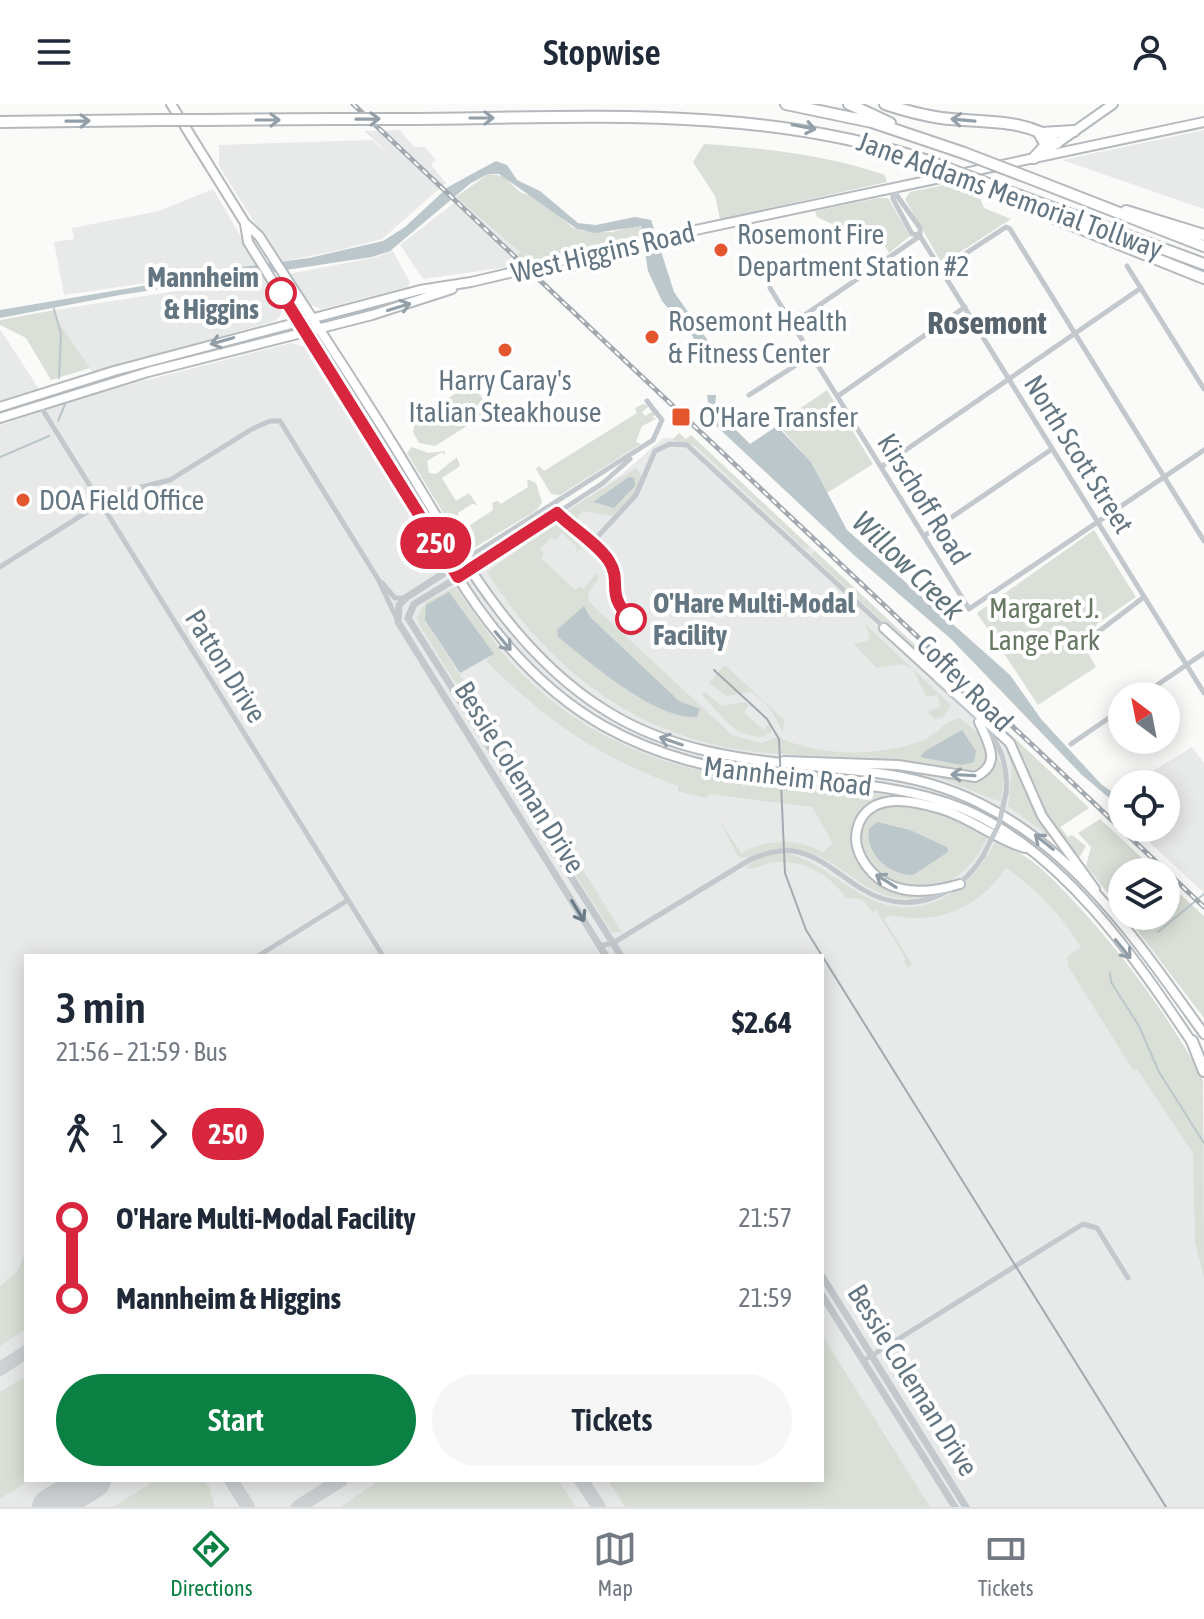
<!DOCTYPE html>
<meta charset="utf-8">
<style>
body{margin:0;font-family:"Asap Condensed",sans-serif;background:#f6f6f7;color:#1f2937;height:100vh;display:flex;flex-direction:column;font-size:30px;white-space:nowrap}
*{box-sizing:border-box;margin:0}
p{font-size:26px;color:#747a83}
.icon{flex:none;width:44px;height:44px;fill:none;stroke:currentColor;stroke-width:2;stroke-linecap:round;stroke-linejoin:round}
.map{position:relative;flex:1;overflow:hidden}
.panel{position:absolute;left:24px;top:850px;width:800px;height:528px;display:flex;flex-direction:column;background:#fff;border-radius:0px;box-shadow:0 4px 20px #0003}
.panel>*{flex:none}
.badge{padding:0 16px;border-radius:26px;font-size:28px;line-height:52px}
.needle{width:52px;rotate:328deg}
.buttons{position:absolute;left:1108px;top:578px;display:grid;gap:16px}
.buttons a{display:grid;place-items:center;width:72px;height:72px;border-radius:50%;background:#fff;box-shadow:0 4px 20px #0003;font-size:40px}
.map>.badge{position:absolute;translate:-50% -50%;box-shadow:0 0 0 4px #fff}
.legs{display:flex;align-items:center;gap:12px;height:88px;padding:0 32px;font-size:26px}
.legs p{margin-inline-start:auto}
.head{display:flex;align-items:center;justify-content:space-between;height:136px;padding:0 32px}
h1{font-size:44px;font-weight:600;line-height:60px}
.button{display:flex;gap:16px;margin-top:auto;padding:16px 32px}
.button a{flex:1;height:92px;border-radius:48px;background:#0b8043;color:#fff;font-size:32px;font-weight:600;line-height:92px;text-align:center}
.button a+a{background:#f6f6f7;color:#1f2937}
ul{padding:0 32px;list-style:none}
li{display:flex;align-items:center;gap:28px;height:80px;font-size:30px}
li i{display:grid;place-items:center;width:12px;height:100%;margin:0 10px;background:currentColor}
li i::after{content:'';width:20px;height:20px;margin:-10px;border:6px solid;border-radius:50%;background:#fff}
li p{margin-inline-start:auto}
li:first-child i{background:linear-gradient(#0000 50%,currentColor 0)}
li:last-child i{background:linear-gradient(currentColor 50%,#0000 0)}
header{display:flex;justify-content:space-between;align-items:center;height:104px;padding:0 32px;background:#fff;font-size:36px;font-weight:600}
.tabs{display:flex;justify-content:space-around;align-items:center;height:112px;border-top:2px solid #e0e1e3;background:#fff;font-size:22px;color:#747a83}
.tabs a{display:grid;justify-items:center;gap:4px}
.tabs .on{color:#0b8043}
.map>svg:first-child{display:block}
.built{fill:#e8e9e9;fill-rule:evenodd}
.green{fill:#dadfd7}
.water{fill:#bbc7cb}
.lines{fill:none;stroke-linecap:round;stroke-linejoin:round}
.stream{stroke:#bbc7cb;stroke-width:2}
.taxiway{stroke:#ced2d4;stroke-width:14}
.runway{stroke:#ced2d4;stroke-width:36}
.secondary-casing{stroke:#b3babf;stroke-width:12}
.primary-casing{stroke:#b5babe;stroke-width:12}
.motorway-casing{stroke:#b4b9bd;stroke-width:14}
.minor{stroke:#c3c8cc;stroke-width:5}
.tertiary{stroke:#c3c8cc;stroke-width:7}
.secondary{stroke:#fff;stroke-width:8}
.primary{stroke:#fff;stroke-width:8}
.motorway{stroke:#fff;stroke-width:10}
.tram{stroke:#a2aab0;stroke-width:2}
.rail-casing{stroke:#a2aab0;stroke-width:5}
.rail{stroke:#fff;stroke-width:2;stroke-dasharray:6;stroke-linecap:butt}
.motorway-bridge-casing{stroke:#b4b9bd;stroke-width:14;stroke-linecap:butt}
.minor-bridge{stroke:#c3c8cc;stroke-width:5}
.motorway-bridge{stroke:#fff;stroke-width:10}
.oneway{stroke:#939fa8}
.oneway2{stroke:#6a7a87}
.line-1-casing{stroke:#fff;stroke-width:18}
.line-1{stroke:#d7263d;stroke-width:12}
.poi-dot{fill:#e4572e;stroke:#fff;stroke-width:3}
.stop-1-dot{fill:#fff;stroke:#d7263d;stroke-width:4}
.labels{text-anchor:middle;stroke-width:8;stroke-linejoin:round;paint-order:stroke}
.street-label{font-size:28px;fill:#657683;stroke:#fff}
.poi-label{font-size:28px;fill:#657683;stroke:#fff;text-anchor:start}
.stop-label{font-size:28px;font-weight:bold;fill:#657683;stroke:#fff;text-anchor:end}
.park-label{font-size:28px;fill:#687a64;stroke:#fff}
.water-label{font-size:30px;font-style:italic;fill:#60757c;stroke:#fff}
.quarter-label{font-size:32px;font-weight:bold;fill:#57646e;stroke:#fff}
</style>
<header><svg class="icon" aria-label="menu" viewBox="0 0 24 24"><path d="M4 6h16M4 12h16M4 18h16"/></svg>Stopwise<svg class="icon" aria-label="person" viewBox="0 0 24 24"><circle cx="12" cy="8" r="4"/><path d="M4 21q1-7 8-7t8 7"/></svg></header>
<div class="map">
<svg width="1204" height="1403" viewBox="0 0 1204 1403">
<rect width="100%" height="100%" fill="#fafaf8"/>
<path class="built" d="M400,26l14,17h11l11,13 -5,5 15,18 -64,56 -46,12 -57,11 -60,-96v-21l153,-5 22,18 -30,-27z
M1204,26v79l-142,-49z
M213,85l44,75 -16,3 1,6 -93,16 -2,-6 -83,12 -10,-53 20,-3 -2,-11 87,-17z
M460,94l60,54 -14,11 3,4 -86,12 -23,-34z
M392,146l18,32 -2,5 -87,22 -12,-5 -20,-30 88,-17z
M265,173l17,30 -1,8 -6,6 -182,52 -36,-53 -2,-10z
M0,225l39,60 -39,15z
M291,239l12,3 152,241 172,-117 36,-32 24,1 4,-4 398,373 -74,50 21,15 168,261v373h-1204v-1082l48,-16 5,-5zM26,852h796v524h-796z
M1192,643l12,16v130l-70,-65h32v-44h-34z"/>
<path class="green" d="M704,40c61,4 123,11 181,31l2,7 -167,37 -5,-23 -22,-34z
M488,70l15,2 17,16 19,7 33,28 10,4 30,1 27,-7 6,9 -120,29 -8,-8 3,-3 -64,-55z
M949,80l30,11 5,13 27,11 -69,45 -37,-65 5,-7z
M878,94h10l22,38 -21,17 -14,-23 -23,-1 -10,6 -8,-10 -17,-8 -2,-6z
M55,206l2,10 33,48 -39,12 -25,-42 -26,-13v-5z
M472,279l19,28 -56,35 -16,-3 -6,-11 3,-13z
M827,286l46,74 -46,29 -16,-31 -34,-38z
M643,300l6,2 -7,6 3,4 8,-5 2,4 -3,2 4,2 -14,7 -6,16 5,2 -81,51 -9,-1 -15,-25 3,-3 5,5 93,-58 -2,-5z
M679,329l7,6 5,-4 119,112 -4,3 -110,-104 -24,-6z
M412,343l16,6 17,-2 -1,4 -2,-3 -15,9 2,12 7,1 21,-17 3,9 -18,12 14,23 13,-8 8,12 -5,-1 -14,9 2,12 7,2 26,-17 -1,-7 5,-2 4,3 27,-17 -1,-8 9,4 6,19 -5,8 -63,38 -12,-4 -55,-91z
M636,364l6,9 -7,17 -22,22 -30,-5 -5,5 2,12 -11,-10 -1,-8z
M551,422h10l20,22 -5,5 1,-6 -15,-14 -7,7 -4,-3 -11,12 4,5 -3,4 34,32 4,-4 4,3 14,-16 2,5 -11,15 1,9 143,133 29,8 17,-6c42,20 102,20 146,3 13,-6 22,-20 36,-22l26,22 1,22 -8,9 -12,3c-26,-4 -52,-10 -78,-13 -54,-7 -111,-3 -164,-14 -105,-22 -181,-86 -238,-175z
M1094,426l42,67 -39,27 -11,25 10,18 -58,38 -61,-92z
M815,447l274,257 -29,19 8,10 4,-2 14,11 -7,12 -32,-41 -37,-78 -199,-184z
M455,483c20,25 36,54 58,78 110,116 234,115 381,131l-28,12 -11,42 39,41 33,6c-59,11 -75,-33 -123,-46 -28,-7 -51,10 -66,6l-18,-36 21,32c27,-14 54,-15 82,-1l10,-9 -21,-36 -102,-13 -4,4 -28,-7v-5c-80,-29 -131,-65 -192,-125l7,-7 -44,-61 -24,27 197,312 -10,1 -192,-307 -3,-9 9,-15z
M864,519l87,82 -8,12 -9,2 -7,-8 13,-3 -2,-13 -12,2 -13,-28 -12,-5 -24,4 -23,-24 13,-3 3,-6z
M725,561l59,55 -1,12c-8,-16 -16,-31 -33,-40l-23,4 -18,-13z
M705,588l17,14 23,-4 4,3 -5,7 19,18 6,-6 3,8 -12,5c-30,-2 -39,-24 -58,-42z
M1002,631l57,109 -51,-38 4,-38z
M996,646l8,23 -3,29 -64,-25 35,4 20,-14z
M904,700l44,11 42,19c-69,137 -197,-24 -86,-30z
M1100,715l57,53h-35v39l-36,-45 5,-19 -13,-14z
M997,735c17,11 36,21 50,35 55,52 122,139 156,206l1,198 -9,-36 -2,-89 -56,-84 -4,1 -65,-104 -1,-9 14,-10c-21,-33 -43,-57 -75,-79 -26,39 -69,58 -115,47l-7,4 28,45 -4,4 -5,-7 3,-2 -30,-49 -4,2 -10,-13 -16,-1c-17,-25 -47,-41 -77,-35 -9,2 -15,7 -24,5 41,-40 84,11 123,30 57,28 104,-10 129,-59z
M1166,777l38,35v102l-78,-102h40z
M26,1144v81l-26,17v-60l18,-15z
M822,1231l108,172h-305l-17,-27h214z
M26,1272v104h4l-30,19v-107z
M156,1376h46l7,6 6,21h-102z
M380,1376h178l18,27h-236z"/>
<path class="water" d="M496,57l11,4 10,15 23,11 38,32 18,2 39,-8 16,3 23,72 39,56 3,12h-11l-12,-23 -31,-36 -14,-30 -7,-45 -46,7 -18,-4 -78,-55h-11l-17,9 -81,68 -18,6 -252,38 -120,23v-8l148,-25 1,4 92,-16v-6l68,-9 74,-17 22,-14 43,-40z
M707,291h9l-1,14 35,35 27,-18 34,36 36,68 163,145 31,44 60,65 21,15v10l-41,-35 -130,-135 -96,-83 -144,-135z
M629,373l5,1 1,8 -21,22 -21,-6z
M449,488l45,62 -34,19 -35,-53 1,-15z
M584,502l6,11 89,84 21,8 -3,8c-42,3 -107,-55 -139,-80l-1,-7z
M962,626l14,21 -2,11 -12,3 -42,-8 5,-6z
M877,718l33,8 37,17 1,5 -35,23c-24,0 -48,-21 -44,-46z"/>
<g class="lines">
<path class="stream" d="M54,205l7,25 -2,44
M58,317l8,-19
M0,353l49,-21
M1158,828l46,-38
M1110,868l1,10 28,44 20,46 45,71"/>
<path class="taxiway" d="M0,1265l26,-17
M231,1376l17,27
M581,1376l18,27
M298,1403l43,-27"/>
<path class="runway" d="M50,1403l43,-27"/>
<g class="secondary-casing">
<path id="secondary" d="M1042,50l71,-50"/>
</g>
<g class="primary-casing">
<path id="primary" d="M171,0l74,119 14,13c45,70 91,139 135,210 59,95 113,203 211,264 83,53 178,51 272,63 159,19 241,140 327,261
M245,120l3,18 218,348c84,127 177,174 326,189 58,5 117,7 172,30 99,43 170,147 229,235
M0,303l114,-36 306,-81 51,-8 187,-44 546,-116
M0,314l148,-46 224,-57 80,-26
M884,524l126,115 32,73 53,73
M784,657l114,4 77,12c28,-13 13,-34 4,-55
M960,780c-36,11 -76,13 -98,-25 -6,-11 -8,-24 -3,-36 14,-32 56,-22 82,-14 30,9 55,31 84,39"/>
</g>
<g class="motorway-casing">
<path id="motorway" d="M786,0l86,18 92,31
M849,0l41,19
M885,0c18,6 36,11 56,14 37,5 86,-1 116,25
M404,15c177,-1 355,-15 524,42
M204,16l128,-1
M0,18l159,-2
M1041,29l33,-2
M1034,54l12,-13 -7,-12
M1032,75l172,67
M996,83l208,77
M1037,99l15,14 152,61
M1126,107l78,24
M1192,937l12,30"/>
</g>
<path class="minor" d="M893,86l27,38v8l284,457
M893,88v7l19,35 7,1
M1127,162l77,123
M942,165l64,-42 4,2 194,312
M770,184l199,321 235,-159
M793,219l127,-87
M749,291l63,-40
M838,292l127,-89
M39,300l344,552
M881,363l260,-179
M551,402l39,39 46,-50 19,-44 15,-7 17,1 198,183
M924,432l128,-87
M466,455l187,-119 9,-20 -15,-19
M0,463l117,-74 53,-13 82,-51 18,-8h10l98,158 20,42
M472,465l131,-86 27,-24
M382,479l13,15h9
M1098,528l46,-35
M936,577c37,35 75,56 70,112
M1141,592l63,-43
M1071,640l51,-35
M599,842l14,-3 138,-84c14,-5 27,-10 42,-8 27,4 47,25 69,38 45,28 95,9 121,-33
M258,852l90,-56
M863,1257l220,-137 14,4 31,50"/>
<path class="tertiary" d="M466,455l-59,38 -8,8 -1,17 208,334
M472,465l-58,35 -6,14 213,338
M822,1172l144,231
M822,1191l133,212"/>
<use href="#secondary" class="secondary"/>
<use href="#primary" class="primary"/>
<use href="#motorway" class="motorway"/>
<path class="tram" d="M714,566l53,49 12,20 6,134 21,57 360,577"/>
<g class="rail-casing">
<path id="rail" d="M353,0l851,803"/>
</g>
<use href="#rail" class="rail"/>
<g class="motorway-bridge-casing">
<path id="motorway-bridge" d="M332,15h72
M159,16h45
M964,49l68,26
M928,57l68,26"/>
</g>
<path class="minor-bridge" d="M983,752l16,-32 7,-31"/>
<use href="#motorway-bridge" class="motorway-bridge"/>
</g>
<defs><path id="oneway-shaft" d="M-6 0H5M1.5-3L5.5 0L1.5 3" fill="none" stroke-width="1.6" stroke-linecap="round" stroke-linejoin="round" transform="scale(2)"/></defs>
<g class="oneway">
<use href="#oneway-shaft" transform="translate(482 14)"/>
<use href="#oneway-shaft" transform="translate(368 15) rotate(-1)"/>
<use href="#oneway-shaft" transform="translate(268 16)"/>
<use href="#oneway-shaft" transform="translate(963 16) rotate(-175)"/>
<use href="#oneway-shaft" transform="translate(78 17) rotate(-1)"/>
<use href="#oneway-shaft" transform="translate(804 23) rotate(11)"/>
<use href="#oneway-shaft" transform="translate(399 203) rotate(-17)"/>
<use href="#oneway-shaft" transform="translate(222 237) rotate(164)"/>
<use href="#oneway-shaft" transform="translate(503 537) rotate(50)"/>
<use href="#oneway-shaft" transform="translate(671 637) rotate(-161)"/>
<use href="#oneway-shaft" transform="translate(963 671) rotate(-177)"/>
<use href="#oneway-shaft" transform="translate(1044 738) rotate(-141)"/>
<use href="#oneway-shaft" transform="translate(886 777) rotate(-148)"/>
<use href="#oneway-shaft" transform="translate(1123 845) rotate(51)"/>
</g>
<use class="oneway2" href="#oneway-shaft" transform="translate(578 807) rotate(59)"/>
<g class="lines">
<g class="line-1-casing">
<path id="line-1" d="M281,189l177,284 99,-64c16,16 40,30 52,48 14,22 -5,32 22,58"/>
</g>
<use href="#line-1" class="line-1"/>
</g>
<g class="poi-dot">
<circle cx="721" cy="146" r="8"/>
<circle cx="652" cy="233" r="8"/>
<circle cx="505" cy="246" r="8"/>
<rect x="671" y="303" width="20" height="20" rx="4"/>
<circle cx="23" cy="396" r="8"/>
</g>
<g class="stop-1-dot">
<circle cx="281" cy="189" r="14"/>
<circle cx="631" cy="515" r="14"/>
</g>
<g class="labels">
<g class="street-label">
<text transform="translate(1010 91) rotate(20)" y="10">Jane Addams Memorial Tollway</text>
<text transform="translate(603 148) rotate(-13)" y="10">West Higgins Road</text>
<text transform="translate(1079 350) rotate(58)" y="10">North Scott Street</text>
<text transform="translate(924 395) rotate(58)" y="10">Kirschoff Road</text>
<text transform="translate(226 562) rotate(58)" y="10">Patton Drive</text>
<text transform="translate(965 579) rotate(45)" y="10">Coffey Road</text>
<text transform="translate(788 672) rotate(7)" y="10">Mannheim Road</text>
<text transform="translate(520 673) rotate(58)" y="10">Bessie Coleman Drive</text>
<text transform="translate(913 1276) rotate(58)" y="10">Bessie Coleman Drive</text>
</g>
<g class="poi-label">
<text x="737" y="140">Rosemont Fire<tspan x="737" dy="32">Department Station #2</tspan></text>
<text x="668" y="227">Rosemont Health<tspan x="668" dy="32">&amp; Fitness Center</tspan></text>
<text x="505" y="286" text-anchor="middle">Harry Caray's<tspan x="505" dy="32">Italian Steakhouse</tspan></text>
<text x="699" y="323">O'Hare Transfer</text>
<text x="39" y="406">DOA Field Office</text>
</g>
<g class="stop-label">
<text x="259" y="183">Mannheim<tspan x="259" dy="32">&amp; Higgins</tspan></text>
<text x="653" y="509" text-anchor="start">O'Hare Multi-Modal<tspan x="653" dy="32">Facility</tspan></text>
</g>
<g class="park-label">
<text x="1044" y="514">Margaret J.<tspan x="1044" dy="32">Lange Park</tspan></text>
</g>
<g class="water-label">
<text transform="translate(908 462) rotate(44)" y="10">Willow Creek</text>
</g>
<g class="quarter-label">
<text x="987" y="230">Rosemont</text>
</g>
</g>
</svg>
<div class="buttons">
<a><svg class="needle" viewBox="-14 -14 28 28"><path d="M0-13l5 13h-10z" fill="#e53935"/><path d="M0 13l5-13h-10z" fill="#747a83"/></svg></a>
<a><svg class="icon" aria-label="locate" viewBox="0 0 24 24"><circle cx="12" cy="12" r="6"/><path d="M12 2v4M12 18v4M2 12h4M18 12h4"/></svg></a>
<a><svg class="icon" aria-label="layers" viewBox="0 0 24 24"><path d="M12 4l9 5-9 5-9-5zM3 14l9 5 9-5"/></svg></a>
</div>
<b class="badge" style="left:436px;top:439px;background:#d7263d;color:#fff">250</b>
<section class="panel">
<div class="head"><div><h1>3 min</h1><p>21:56 – 21:59 · Bus</p></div><b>$2.64</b></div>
<div class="legs"><svg class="icon" aria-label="walk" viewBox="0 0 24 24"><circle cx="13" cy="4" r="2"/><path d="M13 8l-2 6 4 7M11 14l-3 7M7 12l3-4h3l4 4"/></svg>1<svg class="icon" aria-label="forward" viewBox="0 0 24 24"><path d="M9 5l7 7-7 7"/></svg><b class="badge" style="background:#d7263d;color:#fff">250</b></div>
<ul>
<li><i style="color:#d7263d"></i><b>O'Hare Multi-Modal Facility</b><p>21:57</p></li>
<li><i style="color:#d7263d"></i><b>Mannheim &amp; Higgins</b><p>21:59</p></li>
</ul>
<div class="button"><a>Start</a><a>Tickets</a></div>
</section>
</div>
<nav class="tabs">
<a class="on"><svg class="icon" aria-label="directions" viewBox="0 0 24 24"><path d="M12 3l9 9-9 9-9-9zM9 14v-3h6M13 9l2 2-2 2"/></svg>Directions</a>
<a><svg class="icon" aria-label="map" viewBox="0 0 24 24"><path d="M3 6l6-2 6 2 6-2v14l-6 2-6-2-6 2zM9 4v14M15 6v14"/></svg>Map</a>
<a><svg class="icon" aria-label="tickets" viewBox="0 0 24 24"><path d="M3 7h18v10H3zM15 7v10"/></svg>Tickets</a>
</nav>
